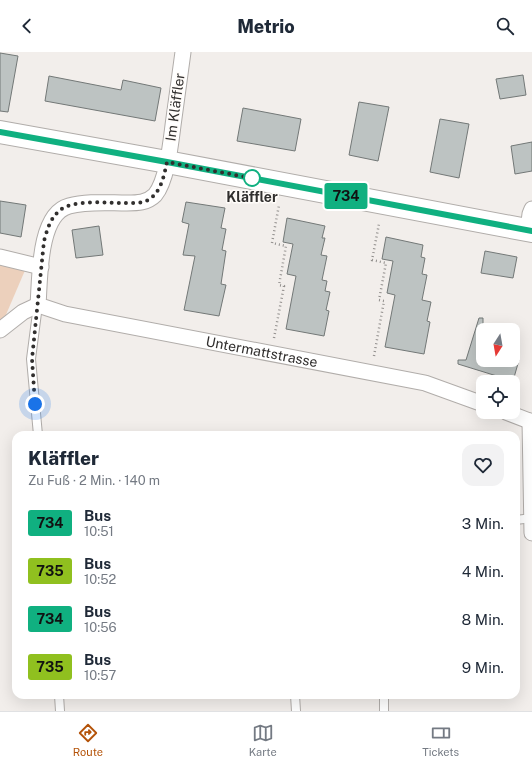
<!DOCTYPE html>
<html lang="de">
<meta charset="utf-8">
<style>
body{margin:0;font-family:"Public Sans",sans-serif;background:#f2f2f3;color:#1f2937;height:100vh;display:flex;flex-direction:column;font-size:15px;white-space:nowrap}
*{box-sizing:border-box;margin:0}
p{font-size:13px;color:#747a83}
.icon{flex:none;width:22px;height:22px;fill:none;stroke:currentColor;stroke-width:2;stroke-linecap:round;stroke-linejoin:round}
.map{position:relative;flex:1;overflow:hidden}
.panel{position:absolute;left:12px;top:379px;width:508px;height:268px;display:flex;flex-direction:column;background:#fff;border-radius:12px;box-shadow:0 4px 16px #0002}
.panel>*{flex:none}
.badge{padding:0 8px;border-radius:3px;font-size:14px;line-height:26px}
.needle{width:26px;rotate:191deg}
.tools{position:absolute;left:476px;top:271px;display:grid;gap:8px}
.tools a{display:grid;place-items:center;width:44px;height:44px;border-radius:8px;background:#fff;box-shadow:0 4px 16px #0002;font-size:20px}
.you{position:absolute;width:20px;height:20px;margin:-10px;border:3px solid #fff;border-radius:50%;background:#1a73e8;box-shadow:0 0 0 6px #1a73e833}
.map>.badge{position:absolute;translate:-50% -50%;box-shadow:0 0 0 2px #fff}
.round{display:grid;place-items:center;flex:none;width:42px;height:42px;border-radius:12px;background:#f2f2f3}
.head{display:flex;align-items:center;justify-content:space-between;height:68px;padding:0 16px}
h1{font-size:19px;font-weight:800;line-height:30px}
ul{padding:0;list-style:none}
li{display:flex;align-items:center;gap:12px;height:48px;padding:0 16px}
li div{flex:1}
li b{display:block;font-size:15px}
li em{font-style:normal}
li .badge{min-width:44px;font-weight:700;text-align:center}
header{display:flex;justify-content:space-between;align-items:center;height:52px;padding:0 16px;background:#fff;font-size:18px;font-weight:800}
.dock{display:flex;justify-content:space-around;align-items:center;height:56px;border-top:1px solid #e0e1e3;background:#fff;font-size:11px;color:#747a83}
.dock a{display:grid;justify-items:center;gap:2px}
.dock .active{color:#b45309}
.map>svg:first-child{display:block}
.green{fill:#ecd0bc}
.building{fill:#bdc3c2;stroke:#737877}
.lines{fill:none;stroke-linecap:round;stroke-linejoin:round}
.service-casing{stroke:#b1adaa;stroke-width:10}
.minor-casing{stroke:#b1adaa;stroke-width:17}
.secondary-casing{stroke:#b1adaa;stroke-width:24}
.path{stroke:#928f8d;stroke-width:2.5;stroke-dasharray:1 3;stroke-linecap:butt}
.service{stroke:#fff;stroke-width:8}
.minor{stroke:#fff;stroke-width:15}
.secondary{stroke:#fff;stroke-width:22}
.line-casing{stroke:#fff;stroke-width:9}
.line{stroke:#10b080;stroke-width:6}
.walk{stroke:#312f2e;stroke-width:4;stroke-dasharray:0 7.2}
.stop-dot{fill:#fff;stroke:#10b080;stroke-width:2}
.labels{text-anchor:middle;stroke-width:3;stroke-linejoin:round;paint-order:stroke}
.street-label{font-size:14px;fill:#312f2e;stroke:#fffcf9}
.stop-label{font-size:14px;font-weight:bold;fill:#312f2e;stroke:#fffcf9}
</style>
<header><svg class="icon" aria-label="back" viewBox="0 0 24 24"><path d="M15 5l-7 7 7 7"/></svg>Metrio<svg class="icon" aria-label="search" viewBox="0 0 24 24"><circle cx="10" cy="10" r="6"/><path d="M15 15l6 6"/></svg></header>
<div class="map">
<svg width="532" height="659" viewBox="0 0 532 659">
<rect width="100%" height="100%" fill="#f2eeeb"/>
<path class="green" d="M0,204l29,5 -24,56 -5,4z"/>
<path class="building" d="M0,1l18,3 -10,56 -8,-1z
M523,23l3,20 -26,4 -4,-20z
M49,24l72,14 2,-10 38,8 -6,33 -110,-20z
M359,50l30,5 -11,54 -29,-6z
M243,56l58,11 -6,32 -58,-10z
M440,67l29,5 -10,54 -29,-6z
M532,90v29l-17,3 -4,-28z
M0,149l26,4 -5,32 -21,-4z
M186,150l39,6 -4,20 5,1 -4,21 4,1 -5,33 5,1 -7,31 -35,-6 11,-54 -12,-1 6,-31 -7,-2z
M287,166l38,8 -3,12h3l-4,17 6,1 -5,24 5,1 -2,10 5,1 -4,18 3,1 -5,25 -38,-7 10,-53 -9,-2 6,-30 -10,-2z
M99,174l4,29 -27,3 -4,-28z
M386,185l37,8 -2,12 4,1 -3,16 5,1 -5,25 9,2 -4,19 3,1 -6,32 -39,-7 10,-52 -8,-2 6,-32 -11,-2z
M485,199l32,6 -4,21 -32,-5z
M479,266h4v42h36l-6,21 -55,-17v-4h8z"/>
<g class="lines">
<g class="service-casing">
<path id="service" d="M38,383l-7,-76 7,-54
M516,468l16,-2
M59,643l1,16
M295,643l1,16
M384,643v16"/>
</g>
<g class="minor-casing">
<g id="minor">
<path id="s1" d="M183,0c-3,22 -6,44 -9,66 -3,21 -6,61 -19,77 -8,8 -18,8 -28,8 -19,0 -40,-2 -58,3 -31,8 -29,74 -31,99l27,9 360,69 58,21"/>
<path d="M528,178l2,-16 2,-5"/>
<path d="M0,205l41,10"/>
<path d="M0,278l23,-18 15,-7"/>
<path d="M506,360l26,10"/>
<path d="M530,369l2,112"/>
</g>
</g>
<g class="secondary-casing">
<path id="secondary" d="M0,80l167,30 365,69"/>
</g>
<path class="path" d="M274,286l10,-52 -5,-1 7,-39 -14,-3 7,-38
M374,304l10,-55 -5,-1 7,-37 -14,-3 7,-36"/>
<use href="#service" class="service"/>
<use href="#minor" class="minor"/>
<use href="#secondary" class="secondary"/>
</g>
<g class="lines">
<g class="line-casing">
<path id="line" d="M0,80l167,30 365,69"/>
</g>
<use href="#line" class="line"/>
<path class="walk" d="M35,352l-3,-45 12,-118c3,-11 6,-22 15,-30 12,-12 49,-8 66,-8 9,0 19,1 26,-5 11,-9 13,-23 16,-36l89,17 -4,-1"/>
</g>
<circle class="stop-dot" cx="252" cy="126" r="8"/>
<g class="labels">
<g class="street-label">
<text transform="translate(175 55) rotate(-82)" y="5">Im Kläffler</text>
<text dy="5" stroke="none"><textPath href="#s1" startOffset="573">Untermattstrasse</textPath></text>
</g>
<g class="stop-label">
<text x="252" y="150">Kläffler</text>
</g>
</g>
</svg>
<div class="tools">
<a><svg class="needle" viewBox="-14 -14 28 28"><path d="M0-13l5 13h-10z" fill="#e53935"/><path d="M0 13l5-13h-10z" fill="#747a83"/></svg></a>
<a><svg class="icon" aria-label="locate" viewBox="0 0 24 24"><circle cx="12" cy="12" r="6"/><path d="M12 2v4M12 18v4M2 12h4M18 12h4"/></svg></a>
</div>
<div class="you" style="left:35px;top:352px"></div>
<b class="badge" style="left:346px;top:144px;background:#10b080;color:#111">734</b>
<section class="panel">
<div class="head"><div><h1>Kläffler</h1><p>Zu Fuß · 2 Min. · 140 m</p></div><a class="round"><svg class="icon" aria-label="heart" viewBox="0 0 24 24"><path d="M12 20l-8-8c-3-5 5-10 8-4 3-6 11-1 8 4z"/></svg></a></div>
<ul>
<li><span class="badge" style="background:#10b080;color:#111">734</span><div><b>Bus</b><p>10:51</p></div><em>3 Min.</em></li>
<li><span class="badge" style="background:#90c01f;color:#111">735</span><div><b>Bus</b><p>10:52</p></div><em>4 Min.</em></li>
<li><span class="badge" style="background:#10b080;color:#111">734</span><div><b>Bus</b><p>10:56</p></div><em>8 Min.</em></li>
<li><span class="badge" style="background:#90c01f;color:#111">735</span><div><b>Bus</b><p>10:57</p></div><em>9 Min.</em></li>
</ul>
</section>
</div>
<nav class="dock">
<a class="active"><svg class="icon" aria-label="directions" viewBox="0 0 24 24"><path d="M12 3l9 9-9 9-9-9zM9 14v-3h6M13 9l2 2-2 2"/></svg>Route</a>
<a><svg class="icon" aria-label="map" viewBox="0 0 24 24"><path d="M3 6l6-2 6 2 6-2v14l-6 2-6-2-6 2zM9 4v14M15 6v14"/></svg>Karte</a>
<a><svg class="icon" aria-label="tickets" viewBox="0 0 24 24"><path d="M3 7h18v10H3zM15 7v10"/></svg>Tickets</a>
</nav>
